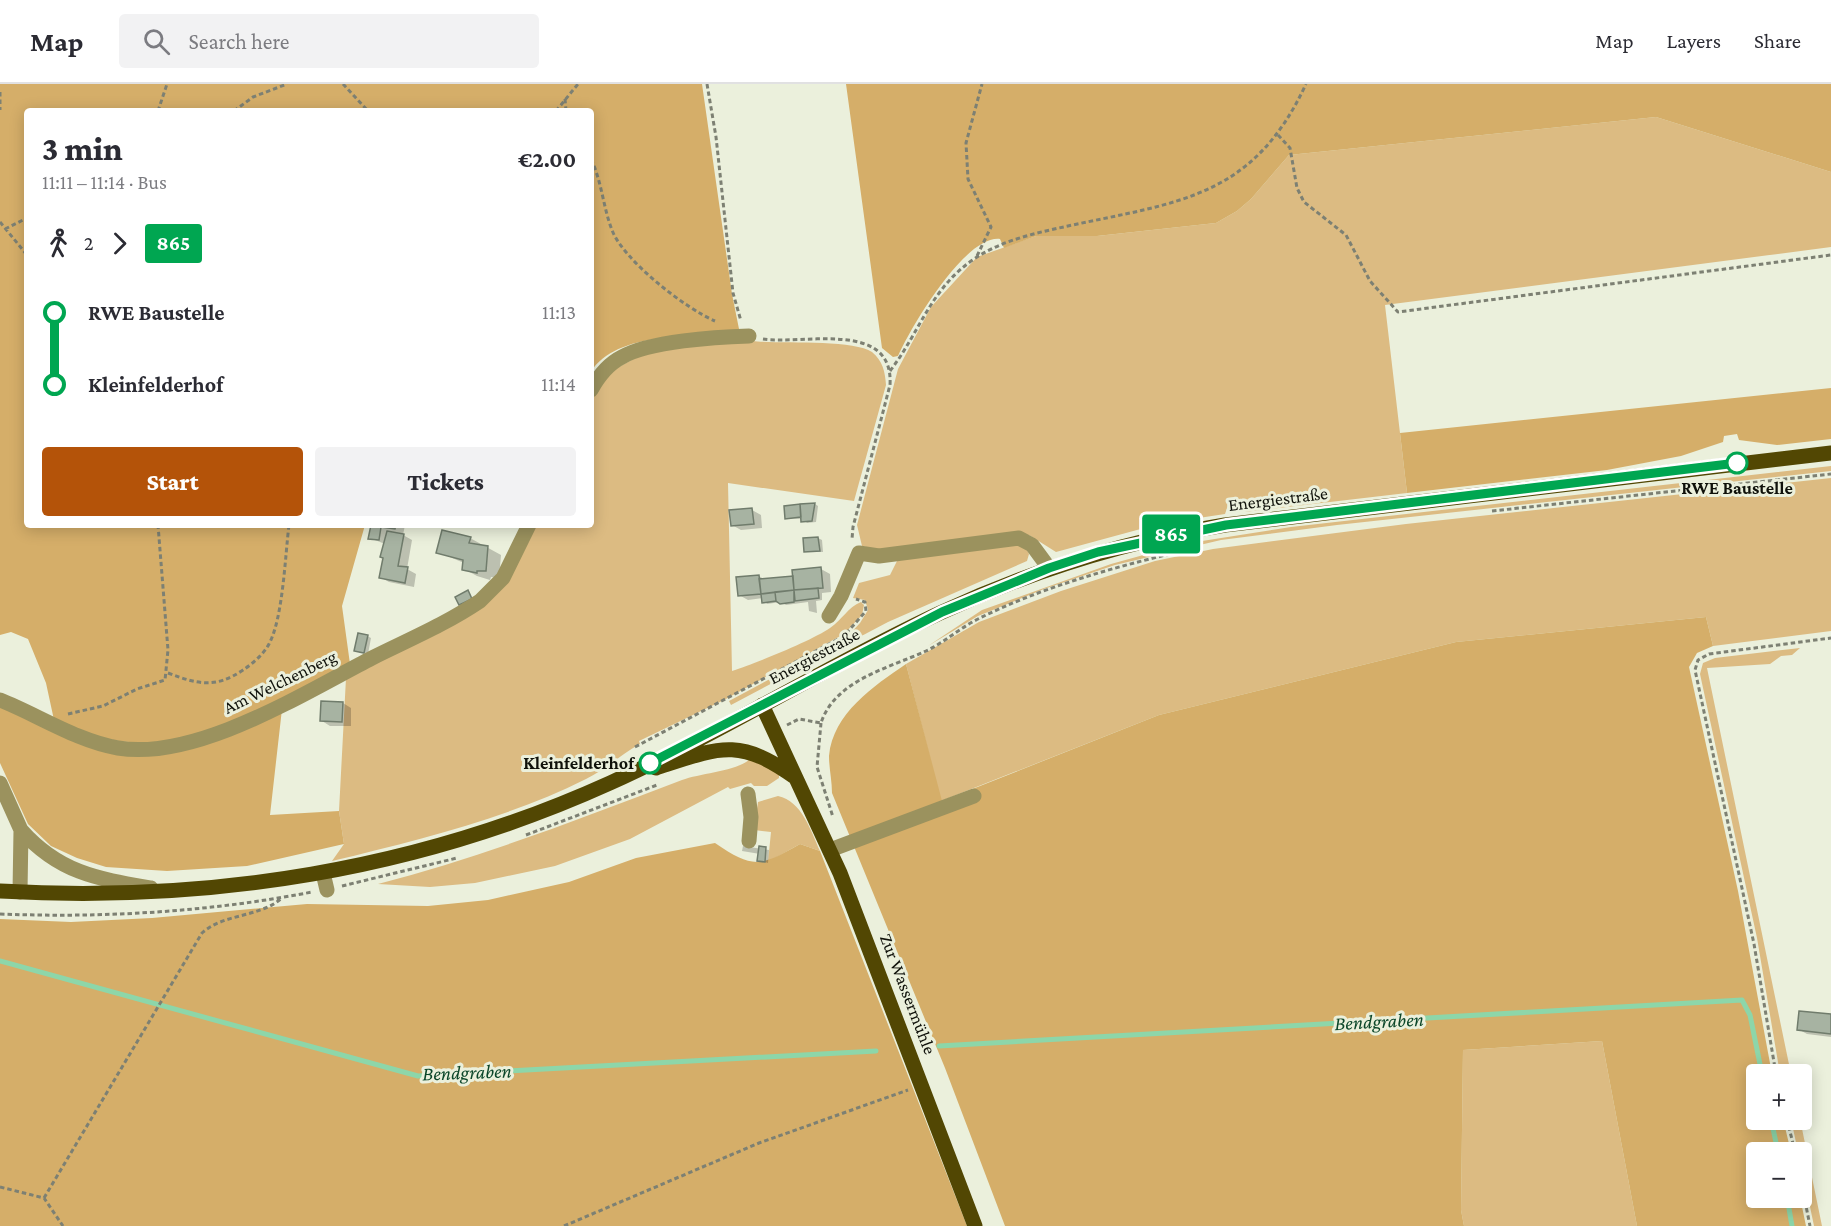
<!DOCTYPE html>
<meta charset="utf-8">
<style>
body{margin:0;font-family:"Crimson Pro",serif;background:#f2f2f3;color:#2b2b33;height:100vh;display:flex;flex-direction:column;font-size:22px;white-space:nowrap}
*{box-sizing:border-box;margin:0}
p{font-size:20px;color:#7c7c81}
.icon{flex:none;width:33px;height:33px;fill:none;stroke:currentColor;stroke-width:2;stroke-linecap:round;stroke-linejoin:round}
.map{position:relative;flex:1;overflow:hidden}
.sheet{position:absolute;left:24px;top:24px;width:570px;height:420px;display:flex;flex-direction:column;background:#fff;border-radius:6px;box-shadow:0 3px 15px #0003}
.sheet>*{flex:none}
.badge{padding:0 12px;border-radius:4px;font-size:21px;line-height:39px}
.buttons{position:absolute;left:1746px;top:980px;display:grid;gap:12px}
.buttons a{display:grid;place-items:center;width:66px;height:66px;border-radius:6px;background:#fff;box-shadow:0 3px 15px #0003;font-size:30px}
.map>.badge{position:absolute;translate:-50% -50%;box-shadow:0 0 0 3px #fff}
.legs{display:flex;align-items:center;gap:9px;height:66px;padding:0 18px;font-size:20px}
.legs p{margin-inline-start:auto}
.summary{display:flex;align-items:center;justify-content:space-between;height:102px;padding:0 18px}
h1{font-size:33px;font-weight:800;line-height:45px}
.primary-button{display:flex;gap:12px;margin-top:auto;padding:12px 18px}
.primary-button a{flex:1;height:69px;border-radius:6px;background:#b45309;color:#fff;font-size:24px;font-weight:800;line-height:69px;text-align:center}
.primary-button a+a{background:#f2f2f3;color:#2b2b33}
ul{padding:0 18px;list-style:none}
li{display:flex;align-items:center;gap:21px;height:72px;font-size:22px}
li i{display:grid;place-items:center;width:9px;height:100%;margin:0 8px;background:currentColor}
li i::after{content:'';width:15px;height:15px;margin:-8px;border:4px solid;border-radius:50%;background:#fff}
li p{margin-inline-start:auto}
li:first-child i{background:linear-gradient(#0000 50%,currentColor 0)}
li:last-child i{background:linear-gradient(currentColor 50%,#0000 0)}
header{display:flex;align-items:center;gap:36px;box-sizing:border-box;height:84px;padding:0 30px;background:#fff;border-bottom:2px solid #e1e1e2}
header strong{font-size:28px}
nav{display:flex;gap:33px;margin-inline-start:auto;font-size:21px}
.search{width:420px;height:54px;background:#f2f2f3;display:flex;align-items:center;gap:15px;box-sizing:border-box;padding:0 21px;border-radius:6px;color:#7c7c81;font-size:22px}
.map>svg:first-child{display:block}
.green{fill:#dcbb82}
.forest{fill:#d5ae69}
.shadow{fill:#0003}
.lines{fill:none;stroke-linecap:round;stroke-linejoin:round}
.stream{stroke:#8dd6a9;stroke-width:5}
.building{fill:#a7b3a2;stroke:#707c6c;stroke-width:1.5}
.path{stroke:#7d8073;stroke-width:3;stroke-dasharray:4.5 3;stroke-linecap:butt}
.minor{stroke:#9b925e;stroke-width:15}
.major{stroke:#524703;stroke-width:15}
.line-1-casing{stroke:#fff;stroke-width:14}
.line-1{stroke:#00a651;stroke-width:9}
.stop-1-dot{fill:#fff;stroke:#00a651;stroke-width:3}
.labels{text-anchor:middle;stroke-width:6;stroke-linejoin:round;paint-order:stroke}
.stop-label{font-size:18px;font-weight:bold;fill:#0f110a;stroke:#ebf0dc}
.street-label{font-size:18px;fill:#0f110a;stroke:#ebf0dc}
.water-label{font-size:20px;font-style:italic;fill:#0b4629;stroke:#ebf0dc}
</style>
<header>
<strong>Map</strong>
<div class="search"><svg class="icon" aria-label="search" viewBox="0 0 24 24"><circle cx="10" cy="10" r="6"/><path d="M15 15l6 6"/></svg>Search here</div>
<nav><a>Map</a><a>Layers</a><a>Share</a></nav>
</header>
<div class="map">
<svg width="1831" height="1142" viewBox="0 0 1831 1142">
<rect width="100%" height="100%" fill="#ebf0dc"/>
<path class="green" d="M1656,33l175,55v75l-446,58 22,188 -163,19 -7,-9 -8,-1 -4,12 -66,10 -103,28 -27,-17 -146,16 -21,-5 -5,-21 41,-156 33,-62 46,-50 59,-21h61l119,-13 21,-12 14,-12 38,-44z
M752,257c28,3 101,-2 120,11 11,9 13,20 14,33l-32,116 -126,-18 4,188c24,-8 79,-30 98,-43 12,-8 18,-21 31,-26l3,3 -2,10 -18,19 -120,66 -85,41 1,3c-19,10 -35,26 -54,35 -80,40 -168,61 -254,82l12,-17 -5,-33 7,-133 130,-69 57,-84h58v-124l17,-28 31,-17 33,-9z
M1831,382v5l-494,54 -116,15 -106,25 -71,24 -66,27 -50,30 54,-36 129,-46 72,-20 108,-17z
M1831,394v153l-118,15 -7,-29 -250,25 -297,73 -218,86 -35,-137 73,-42 82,-31 94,-30 58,-12 193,-25z
M1015,459l11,5 3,6 -2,7 -139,61 -157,83 -2,-4 117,-63 14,-15 8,-13 -3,-10 -12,-2 6,-15 31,-8 8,-16z
M1800,564l-8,7 -11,1 -11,8 -63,4 84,406h-11l-23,-136 -57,-264 3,-11 12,-5z
M751,674l28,16v4l-12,8h-13l-3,-3 -21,6 -2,-2 -98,52 -75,27 -80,17 -45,4 -52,-3c104,-27 204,-66 304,-104 19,-7 57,-9 69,-22z
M778,712c24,5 33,35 42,55l-20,-7 -32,18 3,-30 -17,-2 4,-28z
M1602,957l35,185h-173l-3,-16 2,-160z
M1791,1035h9l22,107h-8l-12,-58v-16h-4z"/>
<path class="forest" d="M0,0h702l30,210 8,40c-42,2 -125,-3 -149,38v-261h-564v414h338l-23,81 8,58c-67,35 -153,88 -231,77 -22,-3 -45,-14 -65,-21l-8,-37 -18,-44 -17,-7 -11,3z
M846,0h985v88l-175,-55 -367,38 -38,44 -14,12 -21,12 -119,13h-61l-32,12 -4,-9c-35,-4 -89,88 -102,117l-5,1 -11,-9z
M1831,304v51l-54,6 -38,-5 -2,-6 -13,2 -1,6 -42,14 -74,14 -200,23 -7,-60z
M1706,533l7,29 -16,7 -8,14 49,224 34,183h-16v45h27l8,33h-35v45h44l6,29h-169l-35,-185 -139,9 -2,160 3,16h-459l-60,-158 -113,-275c0,-12 -3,-25 -3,-37 4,-43 45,-70 77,-92l36,137 217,-86 297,-73z
M0,622l129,47 153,-44 -12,106 69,-4 5,33 -97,22 -80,5 -61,-4 -29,-9 -26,-12 -23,-22 -28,-61z
M715,759c39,27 46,23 85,1l20,7 147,375h-967v-307l71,3 81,-4 155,-14 121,2 60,-6 81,-18 67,-24z"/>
<path class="shadow" d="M815,420l3,2 -2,16 -9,1 -4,-4 -16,-1z
M752,426l9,5 1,13 -21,2 -9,-5z
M372,441h33l-2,10 9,5 -5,29 9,5 -2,13 -25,-5 -9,-5 5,-33 -15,-6z
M470,454l31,17 -2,23 -8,-1 -1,3 -13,-4 -13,-7v-6l-26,-11z
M818,454l4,2 1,12 -17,-1z
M821,485l9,5 1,18 -9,1v7l-6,1 1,12 -8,-2 -1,-9 -22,3 -5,-3 -14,2 -4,-6 -15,2 -9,-5 20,-19 6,4 29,-3z
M367,552l4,2 -3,16 -12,-4z
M343,619l8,5v18h-21l-8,-5z
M743,762l26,4 -1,13 -9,-3 1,-6 -18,-3z
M1831,932v21l-24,-3 -9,-5z"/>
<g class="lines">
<path class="stream" d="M0,877l418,115 458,-25
M939,962l803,-46 8,15 12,59
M1771,1035l7,33
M1787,1113l5,29"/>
</g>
<path class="building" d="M815,419l-3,18 -11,1 -1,-18z
M800,420l1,13 -16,2 -1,-13z
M752,424l2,16 -23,2 -2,-16z
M371,441h25l-1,4 -14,-2 -2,13 -11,-1z
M442,446l29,7 -2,6 19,3 -2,25h-9v2l-15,-3 1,-10 -27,-7z
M387,447l17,3 -6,32 10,1 -3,16 -26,-5 4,-20 -3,-1z
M818,453l2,14 -16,1 -1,-14z
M821,483l2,21 -29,2 -2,-20z
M759,491l2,19 -23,2 -2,-19z
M793,492l1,14 -33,4 -2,-15z
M818,504l1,10 -24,3 -1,-11z
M468,506l4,9 -13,6 -4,-8z
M794,506v12l-14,2 -4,-3 -1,-9z
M775,508l1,9 -14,2 -1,-9z
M358,549l10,2 -4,18 -10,-2z
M321,617l22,1 -1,20 -22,-1z
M759,762l7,1 -1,15 -8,-1z
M1799,927l32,3v20l-34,-4z"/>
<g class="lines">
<path class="path" d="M343,0l25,27
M707,0l9,53 17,156 8,28
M0,8v18
M565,15l1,12
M158,27l9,-27
M234,27l19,-14 34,-13
M556,27l22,-27
M1278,51l12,13 7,40 7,14 42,33 24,46 28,31 433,-57
M591,75c11,23 12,48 21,71 11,30 74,79 103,91
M0,138l27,33
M5,145l22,-11
M977,172l14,-29 -23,-48 -2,-36 16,-59
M763,255c40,6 131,-20 127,46l-37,142 -1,12
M890,287c30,-39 40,-82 84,-112 28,-19 62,-26 94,-33 111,-24 185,-28 238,-142
M1492,427l339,-37
M168,589c29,11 47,16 75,-3 9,-6 20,-15 26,-26 14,-26 16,-87 20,-119
M68,630l35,-8 34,-17 28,-9 3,-30 -10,-125
M821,639l-4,44 16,50
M787,641l12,-6 22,4c14,-43 68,-55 105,-72 19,-9 35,-24 54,-33 64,-32 147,-55 217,-70
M635,663l209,-111 22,-25 -1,-9 -9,-3
M526,751l131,-50
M342,802l115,-28
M0,830c105,4 208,-2 312,-22
M1776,990l-22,-130 -59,-274 3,-10 11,-6 122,-16
M1787,1035l8,33
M1802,1102l8,40
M0,1103l44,11 19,28
M44,1114l158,-265c22,-20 57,-15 80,-35
M564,1142l195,-83 149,-53"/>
<path class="minor" d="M591,306c7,-13 17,-26 31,-33 27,-16 95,-20 127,-21
M829,532l12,-20 18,-43 20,3 140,-18 13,7 17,23
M0,616c38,15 77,41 118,48 78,13 186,-55 254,-90 36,-18 74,-34 108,-57l23,-23 26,-53
M0,699l21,47 -1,62
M748,710l3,23 -2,24
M21,746c38,43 77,49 130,58
M830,766l144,-54
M323,789l4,17"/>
<path class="major" d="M762,621l78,168 135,353
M656,684c64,-21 83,-31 140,10
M0,807c210,12 418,-21 610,-108 113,-51 218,-118 330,-170 91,-42 186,-72 285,-88l606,-72"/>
</g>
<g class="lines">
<g class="line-1-casing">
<path id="line-1" d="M650,679l292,-151 107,-44 49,-16 128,-27 511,-62"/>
</g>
<use href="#line-1" class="line-1"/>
</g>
<g class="stop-1-dot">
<circle cx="1737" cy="379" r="10"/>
<circle cx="650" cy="679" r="10"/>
</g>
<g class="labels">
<g class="stop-label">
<text x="1737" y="410">RWE Baustelle</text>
<text x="634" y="685" text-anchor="end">Kleinfelderhof</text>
</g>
<g class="street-label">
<text transform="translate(1278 415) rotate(-7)" y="6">Energiestraße</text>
<text transform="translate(814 572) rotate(-28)" y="6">Energiestraße</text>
<text transform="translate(280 598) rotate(-26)" y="6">Am Welchenberg</text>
<text transform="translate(908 910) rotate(69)" y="6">Zur Wassermühle</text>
</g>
<g class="water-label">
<text transform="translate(1379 937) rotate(-3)" y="7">Bendgraben</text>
<text transform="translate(467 988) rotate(-2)" y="7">Bendgraben</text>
</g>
</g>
</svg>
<div class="buttons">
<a>+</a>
<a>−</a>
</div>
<b class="badge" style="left:1171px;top:450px;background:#00a651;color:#fff">865</b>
<section class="sheet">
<div class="summary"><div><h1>3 min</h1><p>11:11 – 11:14 · Bus</p></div><b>€2.00</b></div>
<div class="legs"><svg class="icon" aria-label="walk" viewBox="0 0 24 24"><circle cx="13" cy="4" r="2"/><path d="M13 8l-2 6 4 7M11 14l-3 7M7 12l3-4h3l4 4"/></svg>2<svg class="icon" aria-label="forward" viewBox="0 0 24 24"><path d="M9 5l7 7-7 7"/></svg><b class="badge" style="background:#00a651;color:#fff">865</b></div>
<ul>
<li><i style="color:#00a651"></i><b>RWE Baustelle</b><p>11:13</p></li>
<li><i style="color:#00a651"></i><b>Kleinfelderhof</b><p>11:14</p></li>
</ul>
<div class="primary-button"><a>Start</a><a>Tickets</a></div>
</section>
</div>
